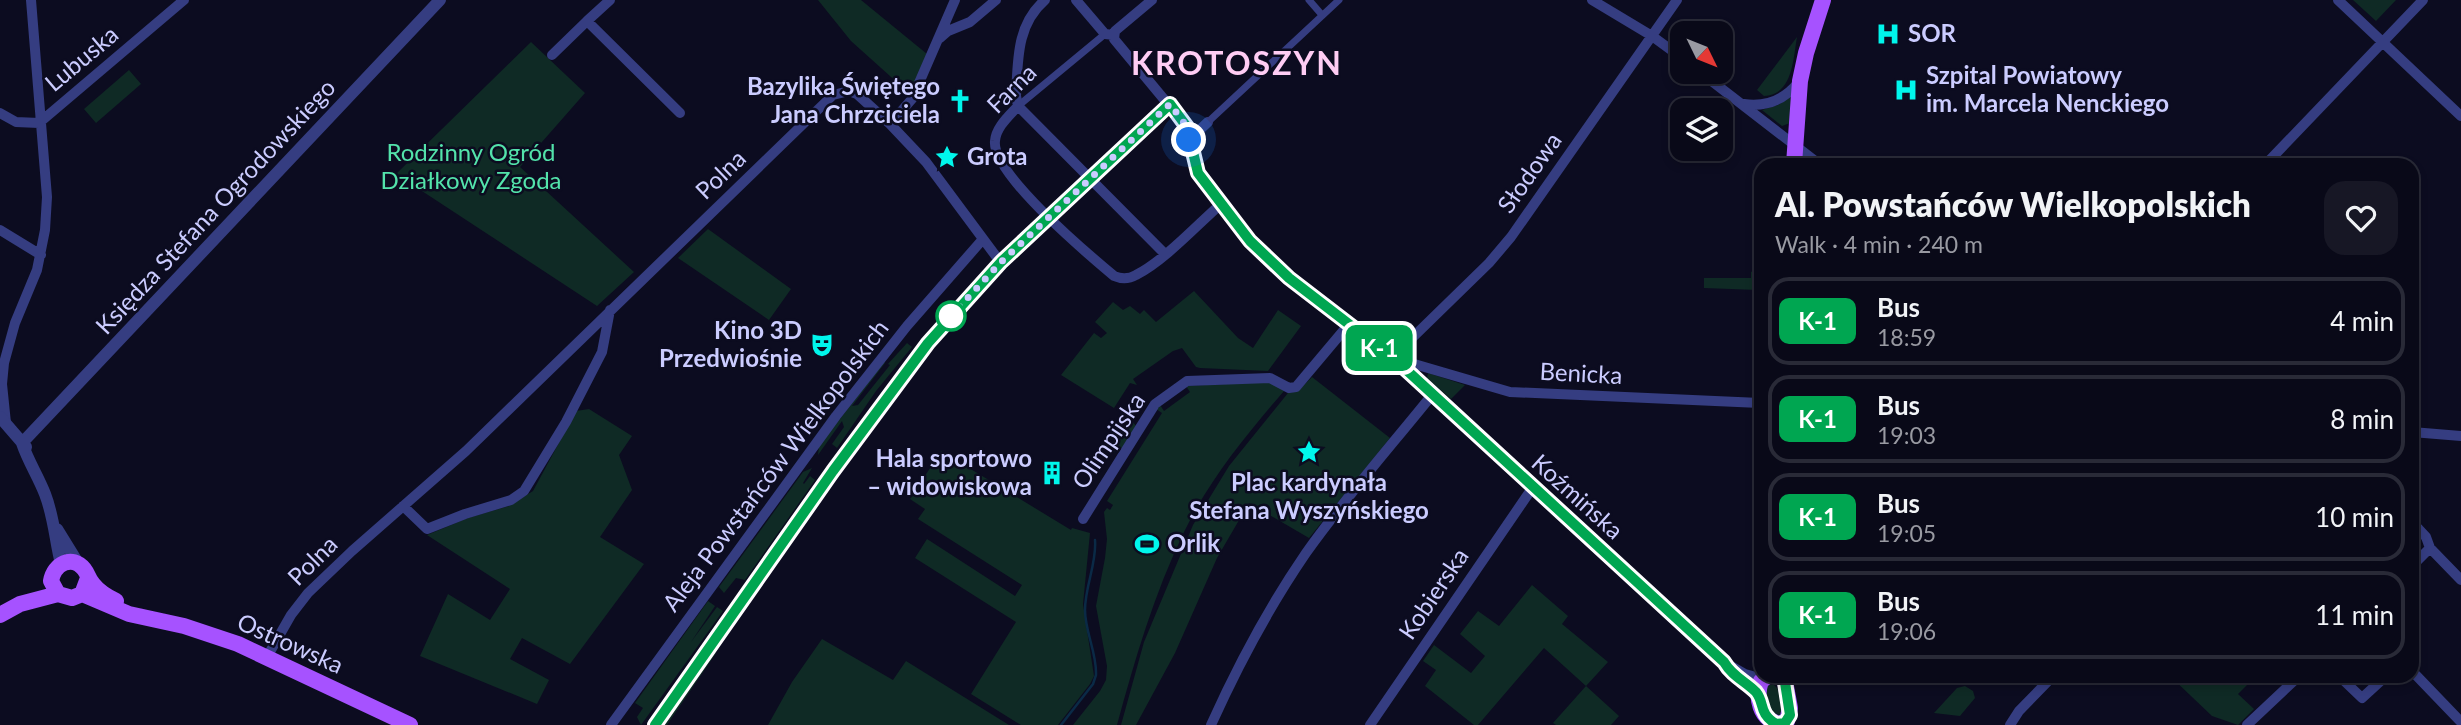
<!DOCTYPE html>
<meta charset="utf-8">
<style>
body{margin:0;font-family:Lato,sans-serif;background:#171725;color:#f1f3f6;height:100vh;display:flex;flex-direction:column;font-size:26px;white-space:nowrap}
*{box-sizing:border-box;margin:0}
p{font-size:23px;color:#999aa2}
.icon{flex:none;width:38px;height:38px;fill:none;stroke:currentColor;stroke-width:2;stroke-linecap:round;stroke-linejoin:round}
.map{position:relative;flex:1;overflow:hidden}
.drawer{position:absolute;left:1754px;top:158px;width:665px;height:525px;display:flex;flex-direction:column;background:#090918;border-radius:21px;box-shadow:0 4px 10px #0003,0 0 0 2px #292a37}
.drawer>*{flex:none}
.badge{padding:0 14px;border-radius:10px;font-size:24px;line-height:46px}
.needle{width:46px;rotate:133deg}
.buttons{position:absolute;left:1670px;top:21px;display:grid;gap:14px}
.buttons a{display:grid;place-items:center;width:63px;height:63px;border-radius:14px;background:#090918;box-shadow:0 4px 10px #0003,0 0 0 2px #292a37;font-size:35px}
.you{position:absolute;width:35px;height:35px;margin:-18px;border:5px solid #fff;border-radius:50%;background:#1a73e8;box-shadow:0 0 0 10px #1a73e833}
.map>.badge{position:absolute;translate:-50% -50%;box-shadow:0 0 0 4px #fff}
.round{display:grid;place-items:center;flex:none;width:74px;height:74px;border-radius:21px;background:#171725}
.head{display:flex;align-items:center;justify-content:space-between;height:119px;padding:0 21px}
h1{font-size:33px;font-weight:800;line-height:52px}
ul{padding:0;list-style:none}
li{display:flex;align-items:center;gap:21px;height:88px;margin:0 14px 10px;padding:0 7px;border:4px solid #292a37;border-radius:21px}
li div{flex:1}
li b{display:block;font-size:26px}
li em{font-style:normal}
li .badge{min-width:77px;font-weight:700;text-align:center}
.map>svg:first-child{display:block}
.green{fill:#0f2a25}
.lines{fill:none;stroke-linecap:round;stroke-linejoin:round}
.stream{stroke:#0a2a46;stroke-width:2.5}
.pedestrian{stroke:#353d81;stroke-width:7}
.minor{stroke:#353d81;stroke-width:10}
.tertiary{stroke:#353d81;stroke-width:12}
.primary{stroke:#a652ff;stroke-width:16}
.line-casing{stroke:#fff;stroke-width:16}
.line{stroke:#00a651;stroke-width:10}
.walk{stroke:#cbccff;stroke-width:7;stroke-dasharray:0 12.6}
.stop-dot{fill:#fff;stroke:#00a651;stroke-width:3.5}
.labels{text-anchor:middle;stroke-width:5;stroke-linejoin:round;paint-order:stroke}
.poi-label{font-size:24px;font-weight:bold;fill:#cbccff;stroke:#0c0c20;text-anchor:start}
.street-label{font-size:24px;fill:#cbccff;stroke:#0c0c20}
.park-label{font-size:24px;fill:#53e3ab;stroke:#0c0c20}
.district-label{font-size:32px;font-weight:bold;letter-spacing:2px;fill:#ffcdf4;stroke:#0c0c20}
</style>
<div class="map">
<svg width="2461" height="725" viewBox="0 0 2461 725">
<rect width="100%" height="100%" fill="#0c0c20"/>
<path class="green" d="M818,0h43l66,54 -17,40 -59,-53z
M2353,0h43l-20,21z
M1797,37c-4,22 -4,58 -33,59l-7,-6z
M531,42l54,51 -65,74 114,105 -37,34 -201,-132z
M129,70l12,14 -45,39 -12,-14z
M1791,97l-1,26 -8,3 -20,-16 16,-5z
M708,229l83,60 -22,31 -91,-62z
M1760,244v128l-2,3v-85l-54,-2v-10h47v-6l8,-5z
M1194,291l44,47 15,10 25,-38 23,16 -33,45 -68,-3 -4,-1 -14,-19 -9,3 -40,28 4,6 -7,-2 -16,25 -53,-33 33,-42 7,5 6,-5 -12,-11 18,-20 10,8 7,-4 10,8 4,-4 12,12z
M907,343l5,4 -36,44 -39,57 -5,-4 12,-17 -2,-6 -24,34 1,-9 65,-84 1,1 -33,43 6,-1 32,-40 -2,-1z
M1428,373l37,12 -14,14 -24,-21z
M1312,377l78,61 -81,100 -60,-35 -32,55 -42,95 -39,72h-15l23,-83 49,-117 36,-59 59,-73 10,-2z
M1266,382l6,1 12,8c-38,44 -75,89 -100,141 -30,62 -49,127 -67,193h-44l27,-34 6,-11 1,-14 -11,-60 9,-48 2,-19 -3,-27 3,-4 3,2 3,-5 -6,-4 55,-88 -6,-4 4,-4 4,6 26,-19 -4,-6z
M589,409l43,27 -13,19 13,35 -32,47 44,27 -74,100 -48,-26 -12,21 39,21 -12,24 -117,-48 28,-62 42,26 20,-31 -83,-54 41,-17 41,-12 24,-15 43,-80z
M1129,417l7,9c-7,12 -13,30 -29,26z
M941,451l130,79 1,-2 18,5 -7,71 11,72 -4,8 -32,41h-37l-50,-31 45,-72 -101,-64 12,-19 88,57 7,-11 -104,-66 7,-10 -15,-10z
M812,468l-9,15 1,1 6,-8 5,4 -70,100 -9,-2 -12,15 -5,-6 84,-115z
M1532,585l36,31 -6,8 46,38 -22,24 33,30 -8,9h-55l-3,-2 33,-37 -42,-38 -66,77h-4l-49,-39 11,-16 -13,-9 11,-16 37,28 14,-17 -25,-22 18,-23 21,15z
M708,601l7,5 -24,36 26,-35 6,4 -82,114 -4,-8 6,-9 -8,-5z
M822,639l71,41 13,-19 103,64h-241l24,-43z
M711,652l5,1 -49,72h-5z
M2170,676h86l-18,18 16,15 -16,16 -26,-9z
M1768,685h6c8,6 10,24 5,32 -10,-7 -20,-20 -11,-32z
M1965,686l8,5 2,7 -15,18 -26,-3 23,-25z"/>
<g class="lines">
<path class="stream" d="M1061,725l32,-41 3,-9c1,-22 -11,-43 -11,-65 0,-24 12,-47 10,-70"/>
<path class="pedestrian" d="M1309,0l13,15
M1018,106l87,-72
M1208,122l131,-122"/>
<path class="minor" d="M610,0l-23,21 93,92
M1076,0l29,34 9,1
M1152,0l-37,31 -1,8 73,88 11,46 52,68 39,37 104,80 1,6 7,1 323,297 21,12 18,5
M1592,0l60,36 30,22
M2338,0l123,116
M940,38l8,-7 22,-9 26,-22
M552,55l35,-34
M1700,72l119,92
M1744,104c22,3 40,-4 54,-21
M1018,106c-9,10 -22,21 -23,35 -4,32 94,114 119,135 7,3 15,3 22,-1 28,-14 61,-50 86,-72
M1018,106l147,148
M1018,106l-2,-10c2,-35 0,-71 29,-96
M0,113l16,9 23,1 145,-123
M890,124l22,-25 43,-99
M1189,140l19,-18
M2266,164l157,-164
M0,230l41,25
M1399,354l10,-13 80,-78 22,-26 166,-237
M1404,361l106,31 250,11
M6,423l-4,-39 2,-21 11,-40 22,-53 8,-40 2,-33 -16,-197
M2412,432l49,4
M403,506l24,23 38,-15 46,-14 13,-9 42,-69 36,-70 8,-42
M1083,519l72,-115 32,-23 83,-3 19,10 7,-1 53,-63
M2412,522l14,15 4,11 31,32
M2412,566l18,-18
M267,657l24,-42 17,-22 44,-42 114,-100 367,-356 16,-4 8,3 33,30 36,38 75,101
M1724,662l5,10 29,22
M2412,671l49,51
M2339,676l23,22 24,-22
M611,725l225,-309 71,-90 76,-87
M655,725l178,-254 95,-128 73,-80 169,-159
M1211,725c27,-60 58,-118 95,-172 39,-55 84,-106 126,-158
M1370,725l163,-238
M2010,725l9,-14 34,-35
M2247,725l52,-49"/>
<path class="tertiary" d="M0,417l26,30
M22,443l418,-443
M22,443c6,18 16,33 23,51 9,23 10,46 16,70
M57,529l21,34"/>
<path class="primary" d="M1794,164l6,-83 6,-28 17,-53
M88,578l-6,16 -10,4 -14,-4 -7,-13c3,-17 21,-27 33,-12 4,5 5,11 9,15 6,8 15,13 23,17
M82,594l47,20 55,12 54,18 172,81
M0,615l20,-11 38,-10
M1768,676l-7,5c-6,17 -1,38 18,43l8,-3 3,-13 -6,-32"/>
</g>
<g class="lines">
<g class="line-casing">
<path id="line" d="M655,725l178,-254 95,-128 73,-81 169,-158 17,23 11,46 52,68 39,37 104,80 3,7h5l323,297c8,14 21,19 32,30 9,11 2,21 20,32l9,-1 5,-8 -6,-39"/>
</g>
<use href="#line" class="line"/>
<path class="walk" d="M951,316l50,-54 169,-158 17,23 2,13"/>
</g>
<defs>
<g id="hospital-bare" transform="scale(1.89)"><path d="M-5-5h3v3.5h4V-5h3V5h-3V1.5h-4V5h-3Z" fill="#00f6ec" stroke="#0c0c20" stroke-width="2.5" paint-order="stroke"/></g>
<g id="church-bare" transform="scale(1.89)"><path d="M-1.2-6h2.4v3.5h3.3v2.4h-3.3V6h-2.4V-.1h-3.3v-2.4h3.3Z" fill="#00f6ec" stroke="#0c0c20" stroke-width="2.5" paint-order="stroke"/></g>
<g id="sight-bare" transform="scale(1.89)"><path d="M0-6L1.8-2.2L6-1.7L2.9 1.2L3.7 5.4L0 3.3L-3.7 5.4L-2.9 1.2L-6-1.7L-1.8-2.2Z" fill="#00f6ec" stroke="#0c0c20" stroke-width="2.5" paint-order="stroke"/></g>
<g id="theatre-bare" transform="scale(1.89)"><path d="M-5-5.5Q0-4 5-5.5V0Q5 5 0 6Q-5 5-5 0ZM-3.3-2.5H-1v1.5H-3.3ZM1-2.5H3.3v1.5H1ZM-2.8 1Q0 5.5 2.8 1Z" fill="#00f6ec" stroke="#0c0c20" stroke-width="2.5" paint-order="stroke"/></g>
<g id="building-bare" transform="scale(1.89)"><path d="M-4-6H4V6H1V3H-1V6H-4ZM-2.5-4.3h1.7v1.8h-1.7ZM.8-4.3h1.7v1.8H.8ZM-2.5-1h1.7V.8h-1.7ZM.8-1h1.7V.8H.8Z" fill="#00f6ec" stroke="#0c0c20" stroke-width="2.5" paint-order="stroke"/></g>
<g id="stadium-bare" transform="scale(1.89)"><path d="M0-5a6.5 5 0 1 0 0 10a6.5 5 0 1 0 0-10ZM-3.5-1.8h7v3.6h-7Z" fill="#00f6ec" stroke="#0c0c20" stroke-width="2.5" paint-order="stroke"/></g>
</defs>
<g fill-rule="evenodd">
<use href="#hospital-bare" x="1888" y="34"/>
<use href="#hospital-bare" x="1906" y="90"/>
<use href="#church-bare" x="960" y="101"/>
<use href="#sight-bare" x="947" y="157"/>
<use href="#theatre-bare" x="822" y="345"/>
<use href="#sight-bare" x="1309" y="452"/>
<use href="#building-bare" x="1052" y="473"/>
<use href="#stadium-bare" x="1147" y="544"/>
</g>
<circle class="stop-dot" cx="951" cy="316" r="14"/>
<g class="labels">
<g class="poi-label">
<text x="1908" y="42">SOR</text>
<text x="1926" y="84">Szpital Powiatowy<tspan x="1926" dy="28">im. Marcela Nenckiego</tspan></text>
<text x="940" y="95" text-anchor="end">Bazylika Świętego<tspan x="940" dy="28">Jana Chrzciciela</tspan></text>
<text x="967" y="165">Grota</text>
<text x="802" y="339" text-anchor="end">Kino 3D<tspan x="802" dy="28">Przedwiośnie</tspan></text>
<text x="1032" y="467" text-anchor="end">Hala sportowo<tspan x="1032" dy="28">– widowiskowa</tspan></text>
<text x="1309" y="491" text-anchor="middle">Plac kardynała<tspan x="1309" dy="28">Stefana Wyszyńskiego</tspan></text>
<text x="1167" y="552">Orlik</text>
</g>
<g class="street-label">
<text transform="translate(82 59) rotate(-40)" y="8">Lubuska</text>
<text transform="translate(1012 89) rotate(-45)" y="8">Farna</text>
<text transform="translate(1530 173) rotate(-55)" y="8">Słodowa</text>
<text transform="translate(721 175) rotate(-44)" y="8">Polna</text>
<text transform="translate(216 207) rotate(-47)" y="8">Księdza Stefana Ogrodowskiego</text>
<text transform="translate(1581 374) rotate(3)" y="8">Benicka</text>
<text transform="translate(1109 441) rotate(-56)" y="8">Olimpijska</text>
<text transform="translate(776 466) rotate(-53)" y="8">Aleja Powstańców Wielkopolskich</text>
<text transform="translate(1577 497) rotate(42)" y="8">Koźmińska</text>
<text transform="translate(313 561) rotate(-45)" y="8">Polna</text>
<text transform="translate(1434 594) rotate(-56)" y="8">Kobierska</text>
<text transform="translate(290 644) rotate(24)" y="8">Ostrowska</text>
</g>
<g class="park-label">
<text x="471" y="161">Rodzinny Ogród<tspan x="471" dy="28">Działkowy Zgoda</tspan></text>
</g>
<g class="district-label">
<text x="1237" y="75">KROTOSZYN</text>
</g>
</g>
</svg>
<div class="buttons">
<a><svg class="needle" viewBox="-14 -14 28 28"><path d="M0-13l5 13h-10z" fill="#e53935"/><path d="M0 13l5-13h-10z" fill="#999aa2"/></svg></a>
<a><svg class="icon" aria-label="layers" viewBox="0 0 24 24"><path d="M12 4l9 5-9 5-9-5zM3 14l9 5 9-5"/></svg></a>
</div>
<div class="you" style="left:1189px;top:140px"></div>
<b class="badge" style="left:1379px;top:348px;background:#00a651;color:#fff">K-1</b>
<section class="drawer">
<div class="head"><div><h1>Al. Powstańców Wielkopolskich</h1><p>Walk · 4 min · 240 m</p></div><a class="round"><svg class="icon" aria-label="heart" viewBox="0 0 24 24"><path d="M12 20l-8-8c-3-5 5-10 8-4 3-6 11-1 8 4z"/></svg></a></div>
<ul>
<li><span class="badge" style="background:#00a651;color:#fff">K-1</span><div><b>Bus</b><p>18:59</p></div><em>4 min</em></li>
<li><span class="badge" style="background:#00a651;color:#fff">K-1</span><div><b>Bus</b><p>19:03</p></div><em>8 min</em></li>
<li><span class="badge" style="background:#00a651;color:#fff">K-1</span><div><b>Bus</b><p>19:05</p></div><em>10 min</em></li>
<li><span class="badge" style="background:#00a651;color:#fff">K-1</span><div><b>Bus</b><p>19:06</p></div><em>11 min</em></li>
</ul>
</section>
</div>
